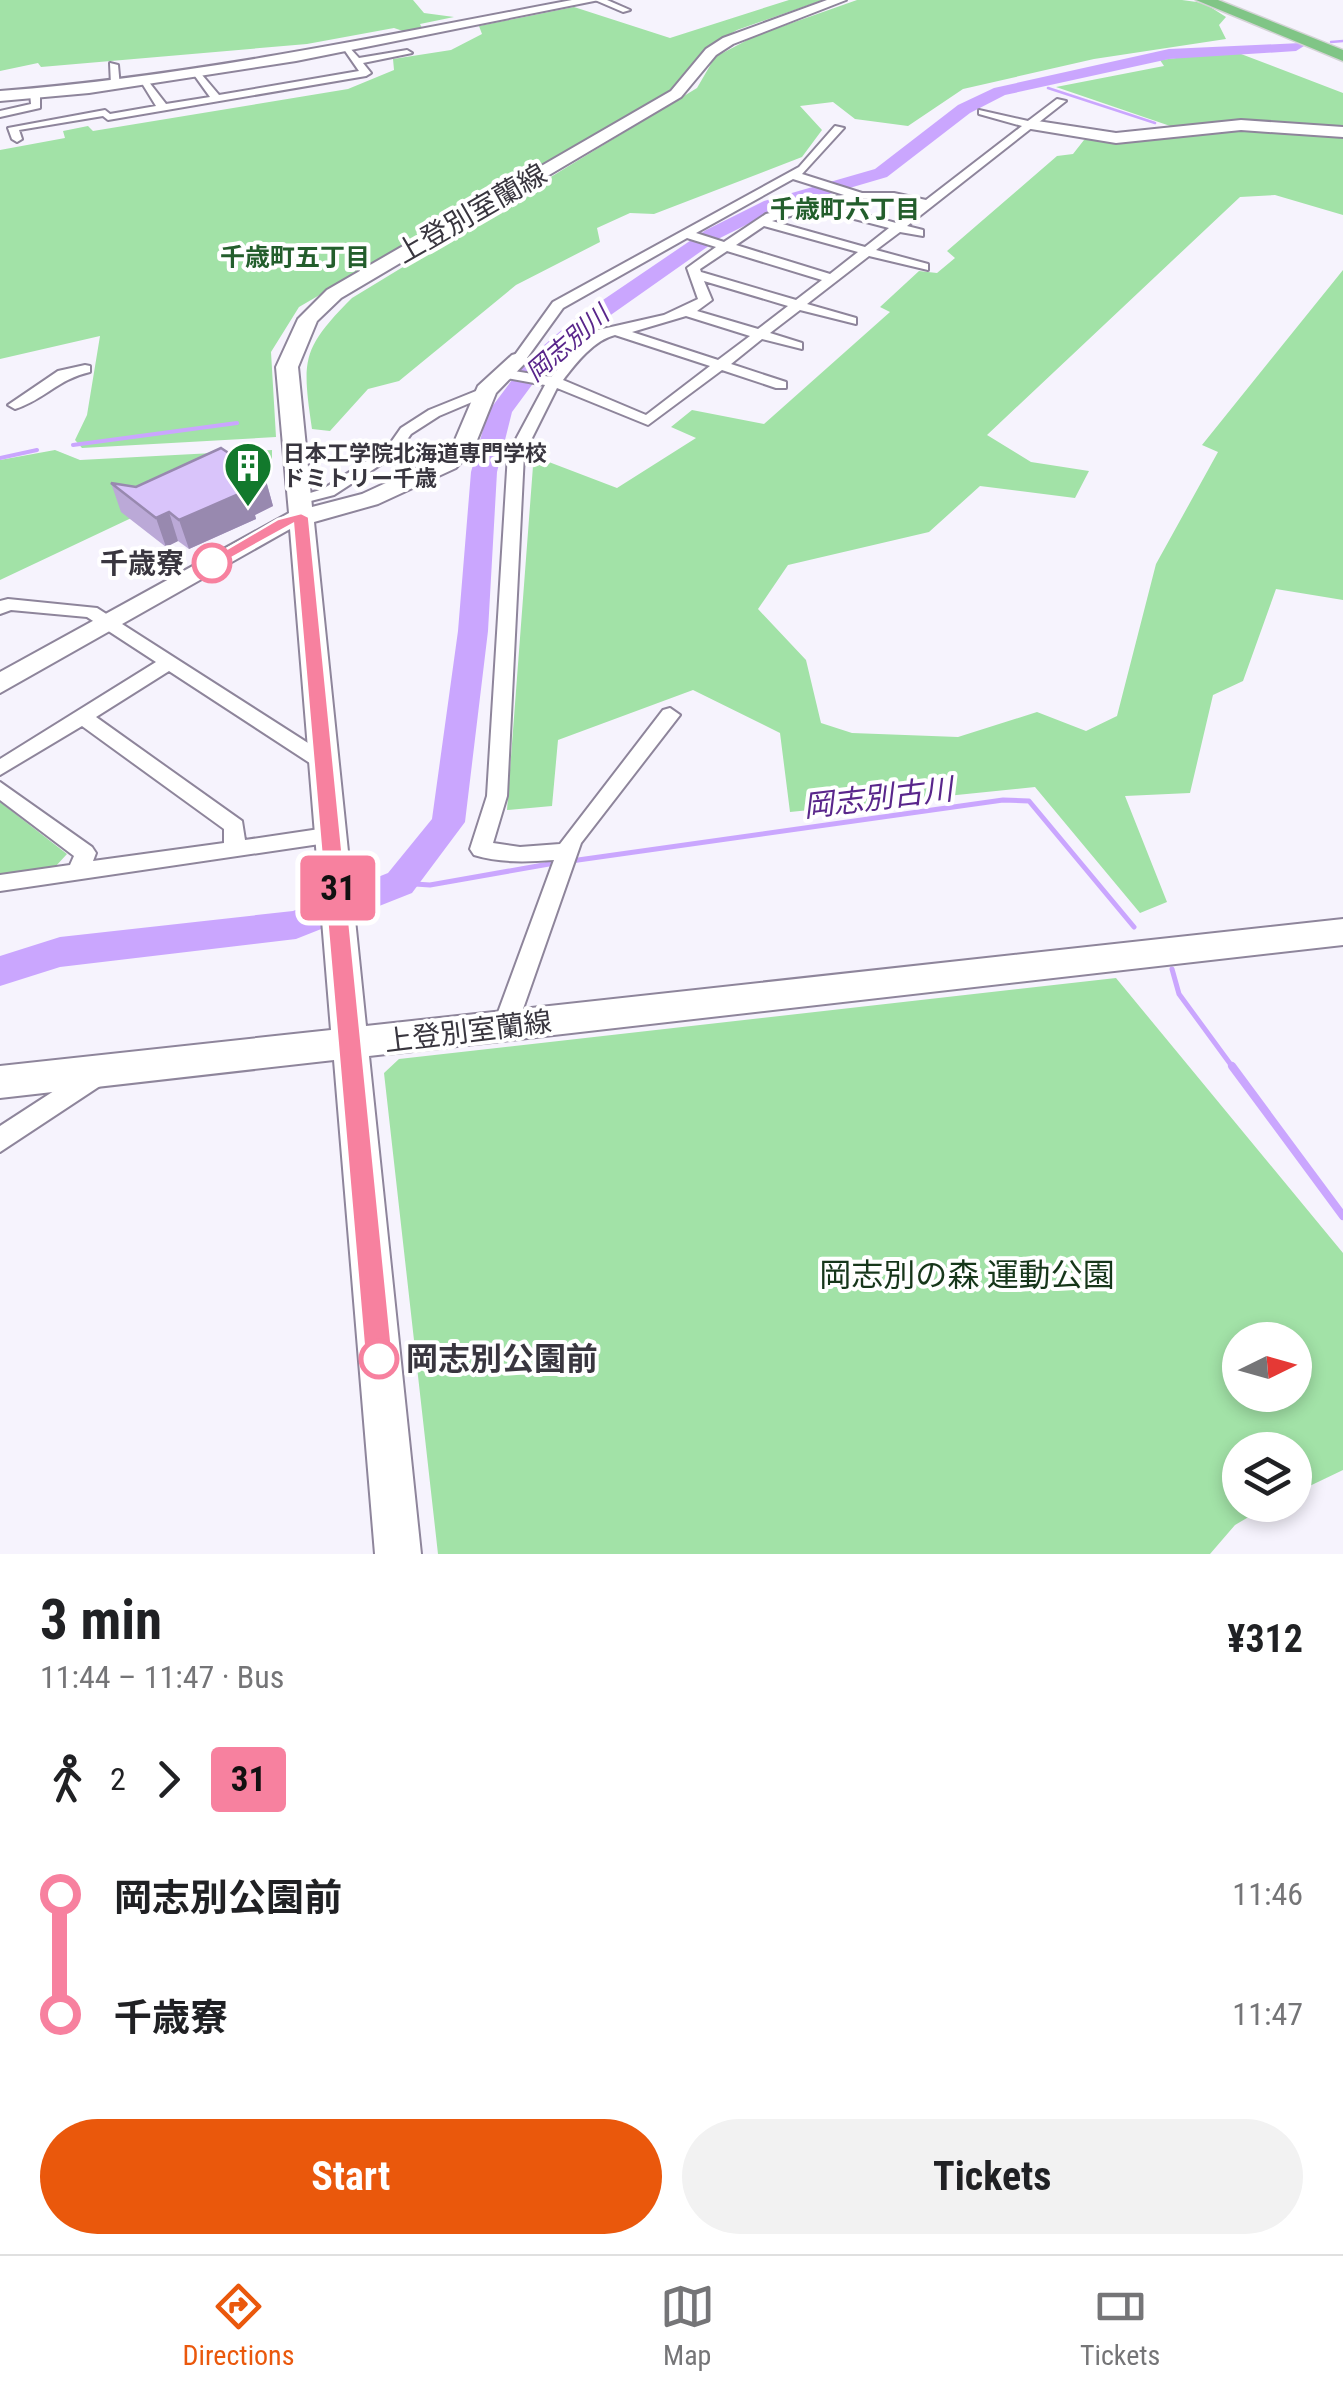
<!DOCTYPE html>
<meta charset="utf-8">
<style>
body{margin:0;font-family:"Roboto Condensed","Noto Sans JP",sans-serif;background:#f2f2f2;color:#202124;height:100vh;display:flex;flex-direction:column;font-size:38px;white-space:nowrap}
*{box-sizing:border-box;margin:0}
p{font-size:32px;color:#757577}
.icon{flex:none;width:55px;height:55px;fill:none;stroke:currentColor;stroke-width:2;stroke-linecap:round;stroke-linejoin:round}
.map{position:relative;height:1554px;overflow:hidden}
.details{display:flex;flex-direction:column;background:#fff;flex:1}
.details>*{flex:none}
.badge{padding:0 20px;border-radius:8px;font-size:35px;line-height:65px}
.needle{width:65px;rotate:85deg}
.buttons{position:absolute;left:1222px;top:1322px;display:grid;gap:20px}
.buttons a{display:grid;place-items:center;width:90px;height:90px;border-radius:50%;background:#fff;box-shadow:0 5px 15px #0003;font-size:50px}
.map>.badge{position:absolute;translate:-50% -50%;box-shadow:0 0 0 5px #fff}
.legs{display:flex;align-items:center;gap:15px;height:110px;padding:0 40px;font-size:32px}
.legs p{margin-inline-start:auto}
.overview{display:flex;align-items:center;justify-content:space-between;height:170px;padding:0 40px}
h1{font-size:55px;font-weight:700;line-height:75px}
.primary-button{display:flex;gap:20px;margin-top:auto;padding:20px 40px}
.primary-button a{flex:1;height:115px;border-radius:60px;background:#ea580c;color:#fff;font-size:40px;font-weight:700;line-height:115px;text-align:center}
.primary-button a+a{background:#f2f2f2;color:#202124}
ul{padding:0 40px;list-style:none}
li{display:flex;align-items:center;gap:35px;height:120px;font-size:38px}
li i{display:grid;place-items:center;width:15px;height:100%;margin:0 12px;background:currentColor}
li i::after{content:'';width:25px;height:25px;margin:-12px;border:8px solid;border-radius:50%;background:#fff}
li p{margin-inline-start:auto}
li:first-child i{background:linear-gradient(#0000 50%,currentColor 0)}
li:last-child i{background:linear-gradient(currentColor 50%,#0000 0)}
.tab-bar{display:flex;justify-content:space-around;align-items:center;height:140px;border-top:2px solid #e0e0e0;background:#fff;font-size:28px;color:#757577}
.tab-bar a{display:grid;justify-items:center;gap:5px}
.tab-bar .selected{color:#ea580c}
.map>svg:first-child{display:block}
.green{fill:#a2e2a7;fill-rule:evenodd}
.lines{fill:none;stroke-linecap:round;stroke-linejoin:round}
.stream-far3{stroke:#caa6fe;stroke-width:2.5}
.stream-far2{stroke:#caa6fe;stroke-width:4}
.stream-far1{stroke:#caa6fe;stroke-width:5}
.stream{stroke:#caa6fe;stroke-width:8}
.river{fill:#caa6fe;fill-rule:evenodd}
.street-casing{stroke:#8e859b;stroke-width:4}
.secondary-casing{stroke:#8e859b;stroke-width:4}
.highway-casing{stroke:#d3d3d5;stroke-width:3}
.street{fill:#fff;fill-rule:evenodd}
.secondary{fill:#fff;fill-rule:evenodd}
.highway{fill:#80c586;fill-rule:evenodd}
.wall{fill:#bba9d7}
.shaded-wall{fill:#9889af}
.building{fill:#d9c4fa;stroke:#9889af;stroke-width:2.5}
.line-1{fill:#f7819f;stroke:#fff;stroke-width:2.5}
.stop-1-dot{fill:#fff;stroke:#f7819f;stroke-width:5}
.labels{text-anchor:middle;stroke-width:8;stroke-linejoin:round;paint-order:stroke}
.far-poi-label{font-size:22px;font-weight:bold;fill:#39363f;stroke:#fff;text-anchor:start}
.far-neighbourhood-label{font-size:25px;font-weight:bold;fill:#235e2c;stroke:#fff}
.far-water-label{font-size:25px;font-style:italic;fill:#59268b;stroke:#fff}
.street-label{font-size:28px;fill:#39363f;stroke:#fff}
.stop-label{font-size:28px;font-weight:bold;fill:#39363f;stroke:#fff;text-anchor:end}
.water-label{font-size:30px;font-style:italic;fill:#59268b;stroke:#fff}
.near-park-label{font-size:32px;fill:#16361a;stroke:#fff}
.near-stop-label{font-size:32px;font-weight:bold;fill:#39363f;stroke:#fff;text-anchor:start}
</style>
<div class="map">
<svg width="1343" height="1554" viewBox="0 0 1343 1554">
<rect width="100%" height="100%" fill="#f6f3fd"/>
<path class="green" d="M0,0h413l11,13 30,4 -34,7 2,4 -16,4 -12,-4 -87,16 -266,23 -3,-4 -38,8z
M789,0h34l-86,30 -29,17 -38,44 -371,216 -28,45 5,85 -194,11 -7,-8 12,-25 13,-79 -100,23v-209l65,-12 -2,-7 25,-5 5,5 255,-42 46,-19 -1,-11 58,-9 31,-16 -3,-8 95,-19 96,31z
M857,0h325l22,3 22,14 -7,8 7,14 -132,20 -131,30 -55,37 -53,-7 -22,-17 -33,4 22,24 -20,27 -148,57 -24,-1 -33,15 3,14 -84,43 -117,96 -31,8 -38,42 -18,-2c-10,-69 -11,-80 40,-131l345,-210 18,-31 40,-21z
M1217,53l24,1 102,39v35l-164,1 -123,-42 108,-21 -4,-6z
M1247,129l96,7v79l-68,-20 -35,2 -253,238 44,27 58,9 -14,27 -95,-12 -51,46 -141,33 -30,44 48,51 15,63 31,10 106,4 79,-25 49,19 31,-15 39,-152 62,-112 -16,-7 141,-175v330l-67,-11 -33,92 -30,14 -23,98 -65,3 42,106 -27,11 -105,-126 -245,25 -10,-79 -87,-43 -135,50 -6,66 -45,4 26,-344 8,-7 76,29 79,-50 -25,-11 21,-17 72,14 126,-112 -10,-5 39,-36 18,2 18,-15 -8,-7 110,-95 16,-2 11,-14z
M55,450l25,10 192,-10v10l-22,2 -250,118v-120z
M0,802l67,52 -12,13 -55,10z
M1116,978l227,275v217l-48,23v-43h-55v55h29l-34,20 -25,29h-772l-54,-481 15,-14zM1240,1340h55v55h-55z"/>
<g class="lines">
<path class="stream-far3" d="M1331,42l12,-1
M1048,88l107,35"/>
<path class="stream-far2" d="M73,445l164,-22
M0,458l37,-8"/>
<path class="stream-far1" d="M571,861l432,-61 26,1 105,126
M400,883l30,2 119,-21
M1172,969l7,25 55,75"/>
<path class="stream" d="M1232,1066l111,150"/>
<path class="river" d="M1301,43l3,3 -8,5 -127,8 -164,36 -35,18 -83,64 -109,32 -58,29 -132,93 -45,39 -31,42 -15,60 -9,159 -23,191 -53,71 -116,46 -236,28 -60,19v-30l60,-19 233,-26 95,-38 44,-54 26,-188 13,-159 17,-60 39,-52 45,-39 134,-91 58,-29 111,-32 83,-64 36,-17 175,-39z"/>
<g class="street-casing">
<path id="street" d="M595,0h12l23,10 -7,2z
M341,45h6l12,13 48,-8 5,3 -49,10 8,10 -5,3 -258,44 -5,-4 -84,14 3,9 -5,3 -5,-3 -4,-11 97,-18 5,4 46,-8 -16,-26 5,-3 21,27 44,-7 -18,-25 5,-3 22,26 140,-24z
M110,63l8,2 2,22 -9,-2z
M35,90l5,3v15l-40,9v-6l31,-7 -1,-11z
M1057,99l9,2 -159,125 16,4v6l-23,-4 -24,18 52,14v6l-59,-14 -62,48 49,14v6l-56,-14 -30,23 32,10v6l-40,-10 -31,25 55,18v6h-10l-54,-18 -74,55 -91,-37 -33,66 -17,342 -14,47 27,4 40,-3 103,-134 7,-2 10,7 -99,128 -64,183 -4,7 -8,3 -8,-3 -4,-7 61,-166c-28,2 -53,3 -80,-5l-4,-6 17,-53 21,-342 37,-69 -44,-8 -7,-4 7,-4 50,8 18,-22 29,-25 66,-15 34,-16 -11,-31 29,-21 -29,-9 -124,70 -39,54 -12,-3 41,-57 246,-135 36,-41 9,2 -42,46 60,19h32l32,7 96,-74 -43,-12v-4l49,11zM793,179l51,16 -78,19 -42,28 -28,-9zM857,198l37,1 25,6 -23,18 -66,-18zM816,209l73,19 -24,19 -93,-26zM764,226l94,26 -28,22 -94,-29zM727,251l95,29 -26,20 -95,-28 -1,-3zM704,281l84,25 -30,23 -61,-18 15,-11zM686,316l64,20 -32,24 -86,-28zM615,335l95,31 -64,49 -83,-35c13,-17 31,-40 52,-45z
M85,365l5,1v6c-32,7 -46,28 -75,37l-7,-4 50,-34z
M486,387l5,1v6l-52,22 -28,18 -14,20 -63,41 -35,9 -8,-5 32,-10 64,-41 14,-20 28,-18z
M8,599l89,9 236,151 3,5 -3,5h-14l-150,-98 -73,46 146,104 3,19 88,-13 7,2 3,6 -3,6 -340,50v-16l70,-10 4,-9 -74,-56v-18l92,65 4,6 -3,8 131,-18v-14l-142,-103 -82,49v-16l156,-97 -69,-45 -76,-7 -11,4v-13z
M94,1065l9,3 3,8 -3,8 -103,68v-26z"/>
</g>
<g class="secondary-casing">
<path id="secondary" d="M572,0h27l-303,61 -207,32 -89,8v-10c193,-15 382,-55 572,-91z
M827,0h19l-113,44 -17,11 -35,42 -340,201 -24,23 -19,46 14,140 50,-13 78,-36 12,-11 26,-61 34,-31 7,-2 10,6 -33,34 -23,57 -17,18 -78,36 -64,18 52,504 977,-107v26l-974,111 52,498h-46l-41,-494 -334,38v-32l331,-36 -41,-501 -290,164v-21l289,-159 -13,-146 22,-48 29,-29 344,-199 35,-42 17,-11z
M1031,120l85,13 125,-13 102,7v10l-102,-7 -125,13 -91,-15v-6z"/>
</g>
<g class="highway-casing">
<path id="highway" d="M1196,0h22l125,50v11z"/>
</g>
<use href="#street" class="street"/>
<use href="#secondary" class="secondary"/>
<use href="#highway" class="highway"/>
</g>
<path class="wall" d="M265,477l8,29 -18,9 1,4 -67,30 -11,-8 -12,6 -45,-35 -10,-29 25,4z"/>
<path class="shaded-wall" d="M265,477l8,29 -18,9 1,4 -67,30 -10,-29z
M169,512l9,29 -12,6 -10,-29z"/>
<path class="building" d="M221,448l44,29 -21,10 4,3 -69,30 -10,-8 -13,6 -45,-35 25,4z"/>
<path class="line-1" d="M301,513l8,4 84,842 -4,10 -10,4 -10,-4 -4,-10 -72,-835 -76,42 -14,-3 75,-44z"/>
<defs>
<g id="building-pin" transform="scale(2.5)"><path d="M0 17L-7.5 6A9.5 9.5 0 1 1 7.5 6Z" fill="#12792c" stroke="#fff"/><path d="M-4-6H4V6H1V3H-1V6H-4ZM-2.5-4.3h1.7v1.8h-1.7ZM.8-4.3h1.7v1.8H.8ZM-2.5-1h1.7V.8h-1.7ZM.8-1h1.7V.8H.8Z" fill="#fff"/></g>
</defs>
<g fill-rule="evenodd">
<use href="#building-pin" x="248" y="466"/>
</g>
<g class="stop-1-dot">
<circle cx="212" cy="563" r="18"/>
<circle cx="379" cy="1359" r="18"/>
</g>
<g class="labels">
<g class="far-poi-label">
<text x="283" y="461">日本工学院北海道専門学校<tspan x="283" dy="25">ドミトリー千歳</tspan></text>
</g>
<g class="far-neighbourhood-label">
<text x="845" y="218">千歳町六丁目</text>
<text x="295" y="266">千歳町五丁目</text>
</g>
<g class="far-water-label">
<text transform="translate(567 343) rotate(-41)" y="9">岡志別川</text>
</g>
<g class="street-label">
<text transform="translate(471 213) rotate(-30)" y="10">上登別室蘭線</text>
<text transform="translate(468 1031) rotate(-7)" y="10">上登別室蘭線</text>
</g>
<g class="stop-label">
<text x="184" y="573">千歳寮</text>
</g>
<g class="water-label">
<text transform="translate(878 798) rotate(-7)" y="10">岡志別古川</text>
</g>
<g class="near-park-label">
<text x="967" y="1286">岡志別の森 運動公園</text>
</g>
<g class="near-stop-label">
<text x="406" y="1370">岡志別公園前</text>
</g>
</g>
</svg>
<div class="buttons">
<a><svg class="needle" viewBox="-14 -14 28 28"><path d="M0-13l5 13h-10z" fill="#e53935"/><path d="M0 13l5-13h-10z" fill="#757577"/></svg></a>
<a><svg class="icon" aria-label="layers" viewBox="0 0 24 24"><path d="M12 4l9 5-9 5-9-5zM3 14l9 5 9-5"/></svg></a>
</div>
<b class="badge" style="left:338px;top:888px;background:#f7819f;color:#111">31</b>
</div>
<section class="details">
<div class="overview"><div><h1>3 min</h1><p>11:44 – 11:47 · Bus</p></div><b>¥312</b></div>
<div class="legs"><svg class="icon" aria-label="walk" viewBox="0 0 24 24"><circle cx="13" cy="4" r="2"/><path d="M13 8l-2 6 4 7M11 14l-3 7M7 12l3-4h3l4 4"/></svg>2<svg class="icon" aria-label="forward" viewBox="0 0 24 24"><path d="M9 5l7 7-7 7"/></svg><b class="badge" style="background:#f7819f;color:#111">31</b></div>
<ul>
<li><i style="color:#f7819f"></i><b>岡志別公園前</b><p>11:46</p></li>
<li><i style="color:#f7819f"></i><b>千歳寮</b><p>11:47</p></li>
</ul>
<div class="primary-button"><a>Start</a><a>Tickets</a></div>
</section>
<nav class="tab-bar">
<a class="selected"><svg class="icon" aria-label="directions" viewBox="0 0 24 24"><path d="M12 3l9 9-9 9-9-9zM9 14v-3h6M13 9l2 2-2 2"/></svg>Directions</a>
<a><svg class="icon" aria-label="map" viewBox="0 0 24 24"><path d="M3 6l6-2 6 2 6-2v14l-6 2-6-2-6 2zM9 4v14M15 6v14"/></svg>Map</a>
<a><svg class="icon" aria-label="tickets" viewBox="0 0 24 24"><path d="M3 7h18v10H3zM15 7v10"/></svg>Tickets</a>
</nav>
